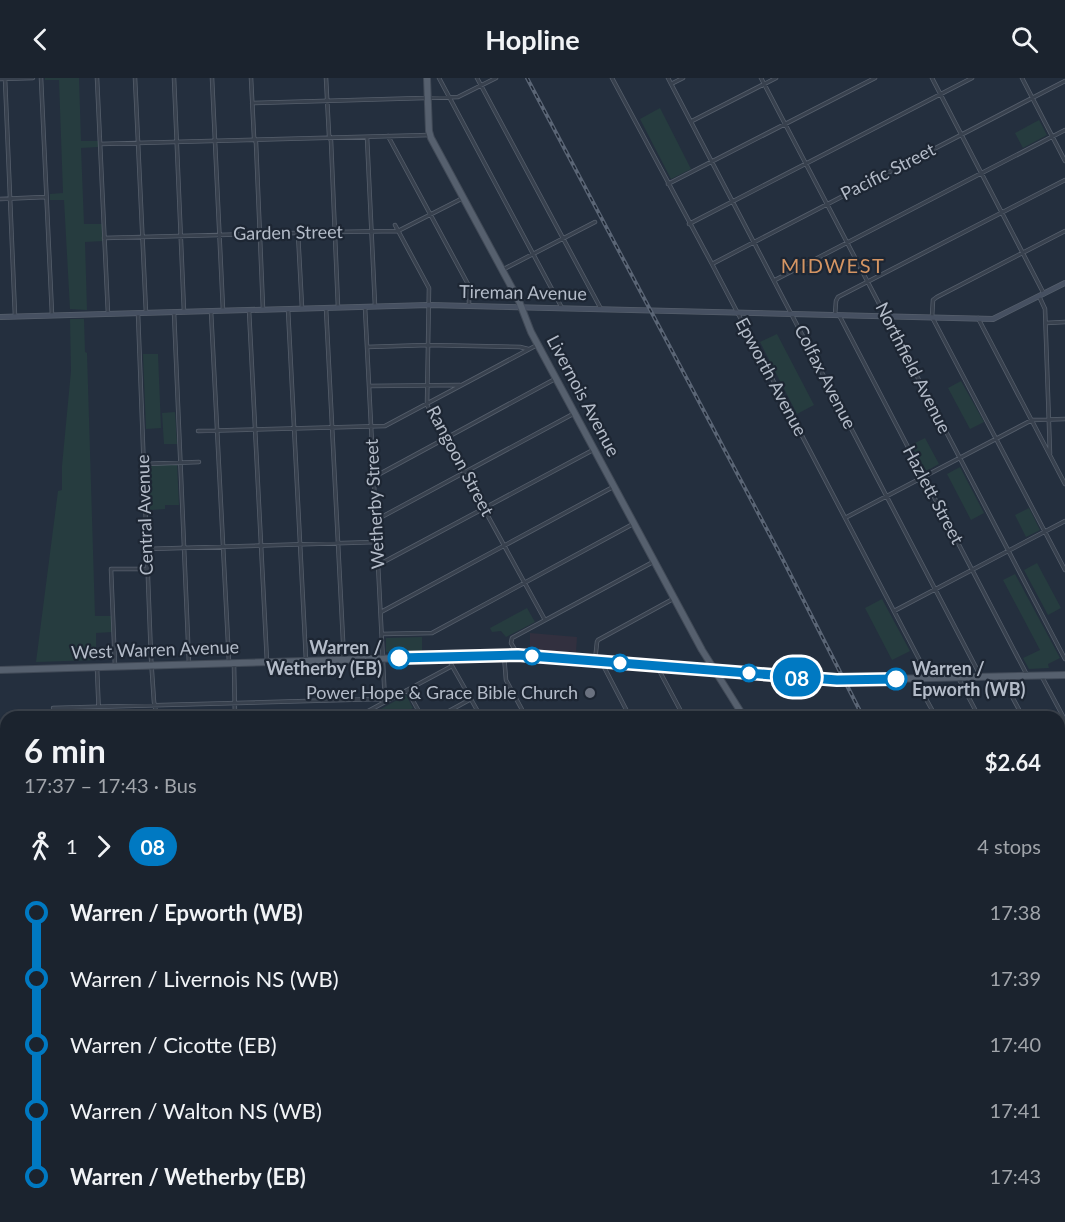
<!DOCTYPE html>
<meta charset="utf-8">
<style>
body{margin:0;font-family:Lato,sans-serif;background:#242b36;color:#f1f3f6;height:100vh;display:flex;flex-direction:column;font-size:22px;white-space:nowrap}
*{box-sizing:border-box;margin:0}
p{font-size:20px;color:#a0a4aa}
.icon{flex:none;width:33px;height:33px;fill:none;stroke:currentColor;stroke-width:2;stroke-linecap:round;stroke-linejoin:round}
.map{position:relative;flex:1;overflow:hidden}
.side{position:absolute;left:0px;top:633px;width:1065px;height:512px;display:flex;flex-direction:column;background:#1b232e;border-radius:18px 18px 0 0;box-shadow:0 2px 4px #0004,0 0 0 2px #39404a}
.side>*{flex:none}
.badge{padding:0 12px;border-radius:20px;font-size:21px;line-height:39px}
.map>.badge{position:absolute;translate:-50% -50%;box-shadow:0 0 0 3px #fff}
.legs{display:flex;align-items:center;gap:9px;height:66px;padding:0 24px;font-size:20px}
.legs p{margin-inline-start:auto}
.head{display:flex;align-items:center;justify-content:space-between;height:102px;padding:0 24px}
h1{font-size:33px;font-weight:700;line-height:45px}
ul{padding:0 24px;list-style:none}
li{display:flex;align-items:center;gap:21px;height:66px;font-size:22px}
li i{display:grid;place-items:center;width:9px;height:100%;margin:0 8px;background:currentColor}
li i::after{content:'';width:15px;height:15px;margin:-8px;border:4px solid;border-radius:50%;background:#1b232e}
li p{margin-inline-start:auto}
li:first-child i{background:linear-gradient(#0000 50%,currentColor 0)}
li:last-child i{background:linear-gradient(currentColor 50%,#0000 0)}
header{display:flex;justify-content:space-between;align-items:center;height:78px;padding:0 24px;background:#1b232e;font-size:27px;font-weight:700}
.map>svg:first-child{display:block}
.medical{fill:#32303f}
.green{fill:#263c3f}
.lines{fill:none;stroke-linecap:round;stroke-linejoin:round}
.street-casing{stroke:#565f6c;stroke-width:4.5}
.secondary-casing{stroke:#565f6c;stroke-width:6}
.primary-casing{stroke:#414a57;stroke-width:8}
.highway-casing{stroke:#434c59;stroke-width:9}
.street{stroke:#38414e;stroke-width:3}
.secondary{stroke:#465061;stroke-width:4.5}
.primary{stroke:#56606e;stroke-width:6}
.highway{stroke:#746855;stroke-width:8}
.rail-casing{stroke:#5a6575;stroke-width:4}
.rail{stroke:#1d2633;stroke-width:1.5;stroke-dasharray:4.5;stroke-linecap:butt}
.line-1-casing{stroke:#fff;stroke-width:14}
.line-1{stroke:#0079c2;stroke-width:9}
.stop-1-dot{fill:#fff;stroke:#0079c2;stroke-width:3}
.worship-dot{fill:#6b7280;stroke:#1d2633;stroke-width:2}
.labels{text-anchor:middle;stroke-width:4.5;stroke-linejoin:round;paint-order:stroke}
.street-label{font-size:18px;fill:#b4bcc9;stroke:#1d2633}
.stop-label{font-size:18px;font-weight:bold;fill:#b4bcc9;stroke:#1d2633;text-anchor:end}
.poi-label{font-size:18px;fill:#b4bcc9;stroke:#1d2633;text-anchor:end}
.neighbourhood-label{font-size:20px;letter-spacing:1.5px;fill:#d59563;stroke:#1d2633}
</style>
<header><svg class="icon" aria-label="back" viewBox="0 0 24 24"><path d="M15 5l-7 7 7 7"/></svg>Hopline<svg class="icon" aria-label="search" viewBox="0 0 24 24"><circle cx="10" cy="10" r="6"/><path d="M15 15l6 6"/></svg></header>
<div class="map">
<svg width="1065" height="1144" viewBox="0 0 1065 1144">
<rect width="100%" height="100%" fill="#242f3e"/>
<path class="medical" d="M530,555l47,4 -1,16 -46,-4z"/>
<path class="green" d="M45,0h34l2,63h17v6l-17,1 3,76h18l1,17 -18,1 2,68 -17,-1 -6,-109h-14v-6l13,-1 -4,-113h-14z
M660,30l31,61 -20,10 -31,-60z
M1039,42l8,15 -24,13 -8,-15z
M70,241h14l1,33 2,1 8,263h18v16l-17,1v27l-60,2 22,-171 4,-1v-24l9,-95z
M777,256l37,71 -17,9 -37,-72z
M143,276h15l3,74 -15,1z
M961,303l23,41 -14,7 -22,-41z
M175,334l2,32h-13l-2,-31z
M925,360l14,26 -13,7 -15,-26z
M177,386l2,41h-14v4l-15,1 -2,-45z
M960,389l24,46 -13,7 -24,-46z
M1029,430l11,22 -14,7 -11,-22z
M1037,485l24,45 -13,7 -24,-45z
M1015,496l45,84 -12,6 1,4 -20,1 -6,-11 17,-8 -37,-70z
M882,521l28,52 -18,9 -27,-52z
M527,530l8,14 -29,15 -5,-6 -9,1 -2,-4z
M422,559v14l-36,1v-14z
M406,617l7,13 -18,9h-22l-1,-3z"/>
<g class="lines">
<g class="street-casing">
<path id="street" d="M5,0l10,238
M41,0l11,237
M97,0l11,236
M135,0l11,235
M174,0l10,234
M212,0l11,232
M251,0l3,59 2,6 7,166
M326,0l3,57 2,6 7,166
M439,0l123,230
M477,0l124,231
M612,0l100,186 217,414
M668,0l313,599
M761,0l304,581
M932,0l112,216
M1022,0l43,83
M0,1l33,-1
M671,6l12,-6
M252,25l206,-6 38,-19
M692,43l84,-43
M388,58l81,150v20
M367,59l8,169
M100,66l330,-9
M668,106l207,-106
M0,121l46,-2
M689,146l283,-146
M395,147l34,63 -2,117 118,215
M1065,153l-128,66 -4,3 -1,17 133,253
M298,155l4,75
M104,160l231,-6 63,-1 65,-33
M712,186l353,-183
M504,191l91,-47
M775,202l290,-150
M1039,218l6,13 5,145
M365,229l20,395
M326,230l18,352
M288,231l18,351
M249,232l18,352
M211,233l18,351
M174,234l15,352
M138,235l13,345 3,44 3,15
M835,237l1,-14 2,-4 227,-117
M839,237l188,360
M978,240l87,166
M1046,245l19,-1
M367,269l61,-2 92,2 8,2
M369,308l91,-1
M198,353l187,-5 152,-81
M144,386l55,-2
M374,399l181,-98
M845,440l187,-98 33,-1
M376,442l197,-106
M147,471l230,-7
M378,487l215,-115
M894,533l171,-90
M381,534l232,-125
M382,556l50,-1 201,-109
M504,577l2,25 20,37
M518,577l-7,-12 1,-5 141,-76
M450,580l1,6 30,53
M595,583l2,-19 1,-2 75,-41
M604,584v5l26,50
M234,587l1,52
M115,588l-4,-97h37
M97,590l2,49
M660,590v4l24,45
M1001,598l22,41
M1042,599l23,43
M915,601l21,38
M959,601l20,38
M407,612l15,27
M53,630l326,-9 6,3
M357,639l95,-51
M438,639l33,-18
M541,639l5,-3
M724,639l15,-8
M0,847l6,-3
M1060,888l5,9
M0,891l6,-3
M0,935l6,-3
M0,980l6,-3
M1059,986l6,11
M0,987l6,11
M1059,1010l6,11
M0,1062l6,11
M1059,1115l6,11
M41,1138l3,6
M82,1138l3,6
M182,1138l4,6
M223,1138l3,6
M263,1138l3,6
M306,1138l3,6
M352,1138l3,6
M391,1138l3,6
M426,1138l3,6
M464,1138l3,6
M650,1138l3,6
M704,1138l3,6
M764,1138l3,6
M866,1138l3,6
M900,1138l3,6
M953,1138l3,6
M0,1141l2,3
M48,1144l10,-6
M322,1144l11,-6
M502,1144l10,-6
M583,1144l9,-4
M708,1144l10,-6
M815,1144l10,-6
M986,1144l10,-6"/>
</g>
<g class="secondary-casing">
<path id="secondary" d="M0,239l429,-12 564,14 72,-36
M1059,653l6,-3
M0,921l6,9
M124,1138l3,6
M146,1144l10,-6"/>
</g>
<g class="primary-casing">
<path id="primary" d="M427,0l2,53 2,7 88,163 12,31 171,318 42,67
M0,592l504,-15 340,25 221,-5
M1016,1138l3,6"/>
</g>
<g class="highway-casing">
<path id="highway" d="M1059,865l6,-4
M1059,872l6,-3
M594,1139l1,-1
M538,1144l11,-6
M553,1144l11,-6"/>
</g>
<use href="#street" class="street"/>
<use href="#secondary" class="secondary"/>
<use href="#primary" class="primary"/>
<use href="#highway" class="highway"/>
<g class="rail-casing">
<path id="rail" d="M527,0l254,478 82,161
M0,822l6,-11"/>
</g>
<use href="#rail" class="rail"/>
</g>
<g class="lines">
<g class="line-1-casing">
<path id="line-1" d="M399,580l119,-3 319,25 59,-1"/>
</g>
<use href="#line-1" class="line-1"/>
</g>
<g class="stop-1-dot">
<circle cx="532" cy="578" r="8"/>
<circle cx="399" cy="580" r="10"/>
<circle cx="620" cy="585" r="8"/>
<circle cx="749" cy="595" r="8"/>
<circle cx="896" cy="601" r="10"/>
</g>
<circle class="worship-dot" cx="590" cy="615" r="6"/>
<g class="labels">
<g class="street-label">
<text transform="translate(888 94) rotate(-27)" y="6">Pacific Street</text>
<text transform="translate(288 155) rotate(-1)" y="6">Garden Street</text>
<text transform="translate(523 215) rotate(1)" y="6">Tireman Avenue</text>
<text transform="translate(913 290) rotate(63)" y="6">Northfield Avenue</text>
<text transform="translate(771 299) rotate(62)" y="6">Epworth Avenue</text>
<text transform="translate(825 299) rotate(63)" y="6">Colfax Avenue</text>
<text transform="translate(583 318) rotate(62)" y="6">Livernois Avenue</text>
<text transform="translate(460 383) rotate(62)" y="6">Rangoon Street</text>
<text transform="translate(933 417) rotate(62)" y="6">Hazlett Street</text>
<text transform="translate(375 426) rotate(-93)" y="6">Wetherby Street</text>
<text transform="translate(145 437) rotate(-92)" y="6">Central Avenue</text>
<text transform="translate(155 572) rotate(-2)" y="6">West Warren Avenue</text>
</g>
<g class="stop-label">
<text x="382" y="576">Warren /<tspan x="382" dy="21">Wetherby (EB)</tspan></text>
<text x="912" y="597" text-anchor="start">Warren /<tspan x="912" dy="21">Epworth (WB)</tspan></text>
</g>
<g class="poi-label">
<text x="578" y="621">Power Hope &amp; Grace Bible Church</text>
</g>
<g class="neighbourhood-label">
<text x="833" y="195">MIDWEST</text>
</g>
</g>
</svg>
<b class="badge" style="left:797px;top:599px;background:#0079c2;color:#fff">08</b>
<section class="side">
<div class="head"><div><h1>6 min</h1><p>17:37 – 17:43 · Bus</p></div><b>$2.64</b></div>
<div class="legs"><svg class="icon" aria-label="walk" viewBox="0 0 24 24"><circle cx="13" cy="4" r="2"/><path d="M13 8l-2 6 4 7M11 14l-3 7M7 12l3-4h3l4 4"/></svg>1<svg class="icon" aria-label="forward" viewBox="0 0 24 24"><path d="M9 5l7 7-7 7"/></svg><b class="badge" style="background:#0079c2;color:#fff">08</b><p>4 stops</p></div>
<ul>
<li><i style="color:#0079c2"></i><b>Warren / Epworth (WB)</b><p>17:38</p></li>
<li><i style="color:#0079c2"></i><span>Warren / Livernois NS (WB)</span><p>17:39</p></li>
<li><i style="color:#0079c2"></i><span>Warren / Cicotte (EB)</span><p>17:40</p></li>
<li><i style="color:#0079c2"></i><span>Warren / Walton NS (WB)</span><p>17:41</p></li>
<li><i style="color:#0079c2"></i><b>Warren / Wetherby (EB)</b><p>17:43</p></li>
</ul>
</section>
</div>
